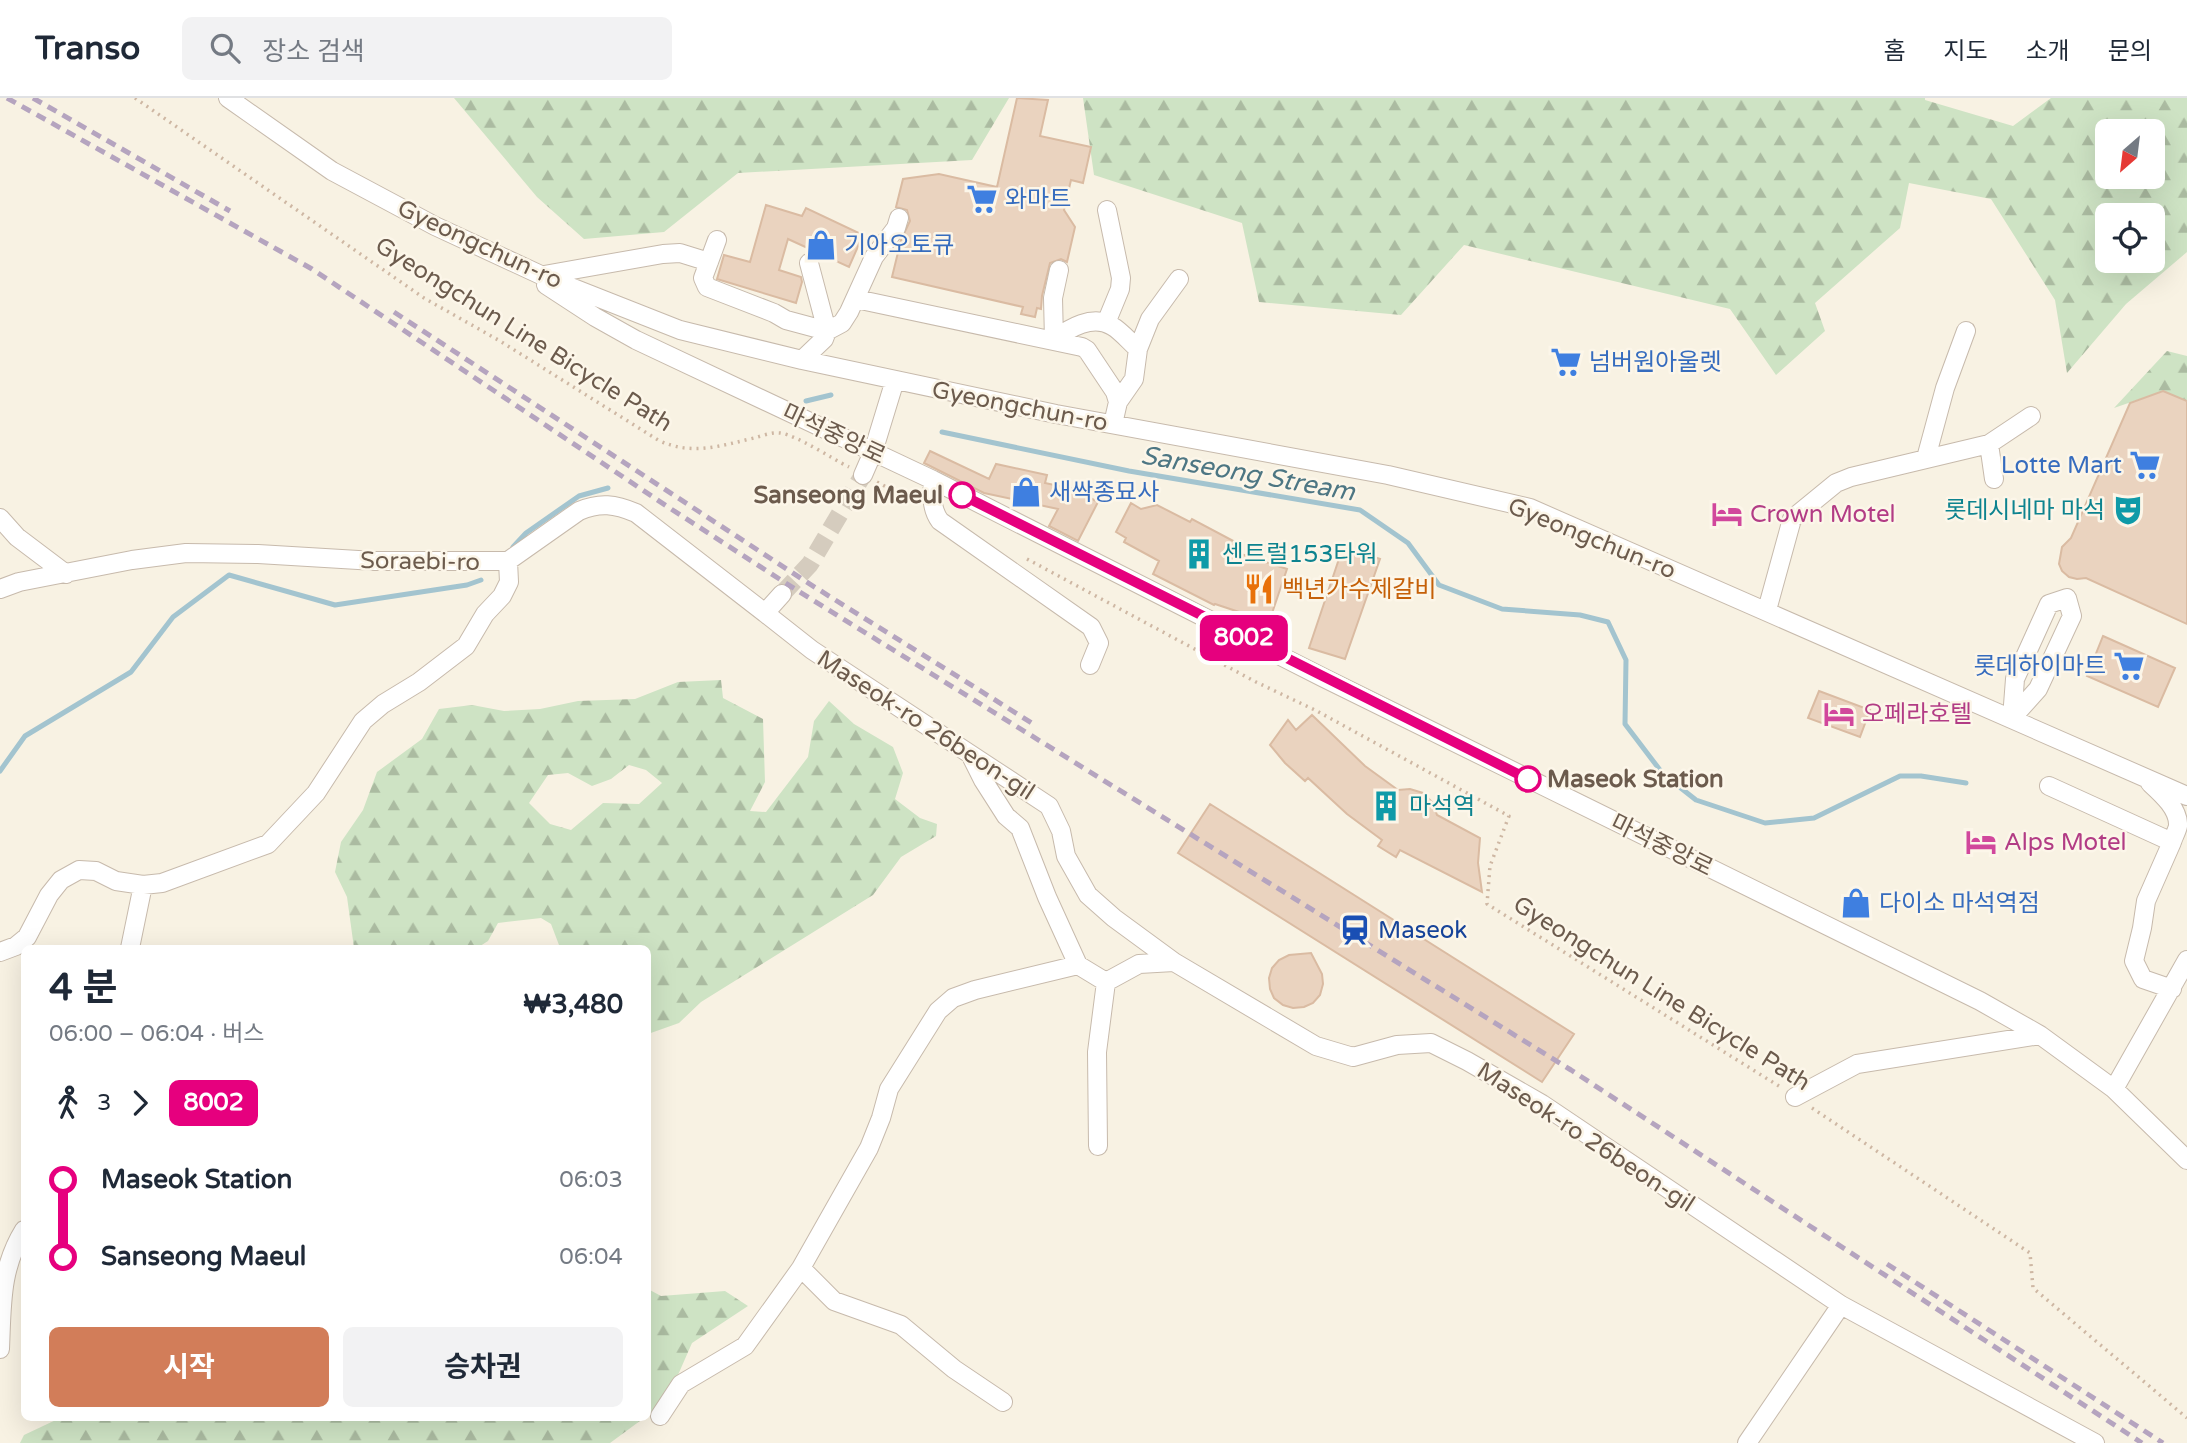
<!DOCTYPE html>
<html lang="ko">
<meta charset="utf-8">
<style>
body{margin:0;font-family:"Varela Round","Noto Sans KR",sans-serif;background:#f2f2f3;color:#1f2937;height:100vh;display:flex;flex-direction:column;font-size:26px;white-space:nowrap}
*{box-sizing:border-box;margin:0}
p{font-size:23px;color:#747a83}
.icon{flex:none;width:38px;height:38px;fill:none;stroke:currentColor;stroke-width:2;stroke-linecap:round;stroke-linejoin:round}
.map{position:relative;flex:1;overflow:hidden}
.panel{position:absolute;left:21px;top:847px;width:630px;height:476px;display:flex;flex-direction:column;background:#fff;border-radius:10px;box-shadow:0 7px 28px #0002}
.panel>*{flex:none}
.badge{padding:0 14px;border-radius:10px;font-size:24px;line-height:46px}
.needle{width:46px;rotate:208deg}
.fabs{position:absolute;left:2095px;top:21px;display:grid;gap:14px}
.fabs a{display:grid;place-items:center;width:70px;height:70px;border-radius:10px;background:#fff;box-shadow:0 7px 28px #0002;font-size:35px}
.map>.badge{position:absolute;translate:-50% -50%;box-shadow:0 0 0 4px #fff}
.legs{display:flex;align-items:center;gap:10px;height:77px;padding:0 28px;font-size:23px}
.legs p{margin-inline-start:auto}
.head{display:flex;align-items:center;justify-content:space-between;height:119px;padding:0 28px}
h1{font-size:38px;font-weight:700;line-height:52px}
.primary-button{display:flex;gap:14px;margin-top:auto;padding:14px 28px}
.primary-button a{flex:1;height:80px;border-radius:10px;background:#d27d59;color:#fff;font-size:28px;font-weight:700;line-height:80px;text-align:center}
.primary-button a+a{background:#f2f2f3;color:#1f2937}
ul{padding:0 28px;list-style:none}
li{display:flex;align-items:center;gap:24px;height:77px;font-size:26px}
li i{display:grid;place-items:center;width:10px;height:100%;margin:0 9px;background:currentColor}
li i::after{content:'';width:18px;height:18px;margin:-9px;border:5px solid;border-radius:50%;background:#fff}
li p{margin-inline-start:auto}
li:first-child i{background:linear-gradient(#0000 50%,currentColor 0)}
li:last-child i{background:linear-gradient(currentColor 50%,#0000 0)}
header{display:flex;align-items:center;gap:42px;box-sizing:border-box;height:98px;padding:0 35px;background:#fff;border-bottom:2px solid #e0e1e3}
header strong{font-size:33px}
nav{display:flex;gap:38px;margin-inline-start:auto;font-size:24px}
.search{width:490px;height:63px;background:#f2f2f3;display:flex;align-items:center;gap:18px;box-sizing:border-box;padding:0 24px;border-radius:10px;color:#747a83;font-size:26px}
.map>svg:first-child{display:block}
.forest{fill:url(#forest-firs);fill-rule:evenodd}
.lines{fill:none;stroke-linecap:round;stroke-linejoin:round}
.stream{stroke:#a3c4cf;stroke-width:5}
.building{fill:#ead3bf;stroke:#dabba2;stroke-width:2}
.minor-tunnel{stroke:#d5ccbe;stroke-width:18;stroke-dasharray:18 9;stroke-linecap:butt}
.minor-casing{stroke:#c7baac;stroke-width:20}
.path{stroke:#ceb7a3;stroke-width:3.5;stroke-dasharray:2 5;stroke-linecap:butt}
.minor{stroke:#fff;stroke-width:18}
.rail{stroke:#b5a4bf;stroke-width:5;stroke-dasharray:10 7;stroke-linecap:butt}
.line-1-casing{stroke:#fff;stroke-width:16}
.line-1{stroke:#e6007e;stroke-width:10}
.stop-1-dot{fill:#fff;stroke:#e6007e;stroke-width:3.5}
.labels{text-anchor:middle;stroke-width:5;stroke-linejoin:round;paint-order:stroke}
.shop-label{font-size:24px;fill:#366cbe;stroke:#fcf6e9;text-anchor:start}
.street-label{font-size:24px;fill:#6c5b4d;stroke:#fcf6e9}
.stop-label{font-size:24px;font-weight:bold;fill:#6c5b4d;stroke:#fcf6e9;text-anchor:end}
.culture-label{font-size:24px;fill:#0d838f;stroke:#fcf6e9;text-anchor:start}
.hotel-label{font-size:24px;fill:#b23c85;stroke:#fcf6e9;text-anchor:start}
.food-label{font-size:24px;fill:#c56008;stroke:#fcf6e9;text-anchor:start}
.transit-label{font-size:24px;fill:#164399;stroke:#fcf6e9;text-anchor:start}
.water-label{font-size:26px;font-style:italic;fill:#4d7683;stroke:#fcf6e9}
</style>
<header>
<strong>Transo</strong>
<div class="search"><svg class="icon" aria-label="search" viewBox="0 0 24 24"><circle cx="10" cy="10" r="6"/><path d="M15 15l6 6"/></svg>장소 검색</div>
<nav><a>홈</a><a>지도</a><a>소개</a><a>문의</a></nav>
</header>
<div class="map">
<svg width="2187" height="1345" viewBox="0 0 2187 1345">
<defs>
<pattern id="forest-firs" width="22" height="20" patternUnits="userSpaceOnUse" patternTransform="scale(1.75)"><rect width="22" height="20" fill="#cee3c4"/><path d="M5 1l3.5 6h-7zM16 11l3.5 6h-7z" fill="#abbba1"/></pattern>
</defs>
<rect width="100%" height="100%" fill="#f8f2e3"/>
<path class="forest" d="M454,0h555l-37,62 -234,13 -74,59 -80,7 -47,-42z
M1083,0h842v2l88,26 38,-28h136v154l-61,52 -59,69 -12,-73 -64,-101 -82,-16 -9,45 -85,75 10,28 -49,44 -46,-66 -266,-64 -63,70 -142,-13 -17,-79 -148,-48zM2107,33h45v46h-45zM2107,117h45v46h-45z
M2167,253l20,5v45l-24,-10 -49,17z
M721,582l2,18 40,21 2,63 -15,29 16,1 42,-55 6,-36 15,-20 25,23 39,23 10,26 -8,26 25,19 17,6 -1,12 -35,21 -28,38 -172,107 -22,21 -31,11v-86h-91l2,-3 -8,-21 -10,-6 -43,5 -10,18 -11,7h-123l-7,-51 -12,-25 6,-30 22,-32 14,-38 45,-33 17,-30 33,-4 32,6 36,-2 38,-8 57,-2 43,-17zM629,667l17,5 16,13 -23,21 -36,-1 -32,27 -21,-6 -21,-21 19,-28 20,-2 24,13 19,-7z
M648,1191l13,7 64,-5 23,15 -56,37 -25,57 -19,15z
M60,1320h584l-34,25h-590l4,-8z"/>
<g class="lines">
<path class="stream" d="M806,303l25,-6
M942,334l187,39 231,39 48,33 31,42 63,24 78,6 28,7 18,38 -1,64 38,50 33,26 69,23 49,-5 86,-42h21l45,7
M513,449l13,-14 53,-37 29,-8
M0,673l25,-35 106,-64 42,-55 56,-42 106,30 132,-20 14,-5"/>
</g>
<path class="building" d="M1017,0l31,2 -8,36 51,11 -8,36 -12,-3 -7,30 11,17 -8,35 -6,-3 -11,4 -8,33 -1,13 -4,-1 -2,9 -14,-3 2,-7 -131,-30 9,-37 9,-19 -3,-11 -11,-3 7,-28 36,-5 58,13z
M766,107l36,11 4,-8 57,27 -14,32 -61,-28 -9,31 22,7 1,5 -6,21 -79,-24 7,-24 26,7z
M2163,293l24,10v223l-101,-46 -9,1 -8,-2 -7,-6 -3,-7 3,-17 9,-9 59,-135z
M930,353l59,28 7,-15 51,11 -2,8 28,6 25,13 -20,39 -29,-15 9,-17 -74,-16 -60,-30z
M1131,405l10,6 16,-4 33,17 2,-3 47,25 -4,8 52,17 -18,53 -54,-18 -1,1 -61,-31 6,-13 -35,-19 2,-4 -10,-6z
M1343,449l37,12 -35,100 -36,-11z
M2103,538l72,32 -17,39 -71,-31z
M1819,593l51,19 -10,27 -52,-19z
M1312,617l53,51 33,24 12,-1 13,4 10,10 4,12 43,23 -2,25 4,29 -82,-42 -4,7 -18,-11 4,-6 -35,-26 -39,-36 -3,3 -20,-18 -15,-18 18,-25 8,10z
M1210,706l364,230 -32,48 -364,-229z
M1311,855l11,21 1,10 -3,11 -7,8 -9,4 -11,1 -10,-3 -9,-7 -4,-9 -1,-11 3,-10 7,-8 10,-5z"/>
<g class="lines">
<path class="minor-tunnel" d="M782,496l28,-30 53,-89"/>
<g class="minor-casing">
<path id="minor" d="M228,0l104,73 103,55 108,50 137,54 122,30 254,54 332,61 142,33 657,288
M717,142l-14,38 4,9 67,26 12,7 41,11 15,-8 7,-11 25,-55 22,-29 3,-10
M544,177l119,-21 17,-1 29,9
M546,187l49,32 41,23 297,140 391,198 656,323 60,34 74,54 73,71
M856,201l226,48 5,3 28,42 3,10 -5,22
M1106,225l14,-34 1,-11 -14,-68
M1054,242c15,-12 39,-26 58,-14 9,5 18,16 26,23
M1054,242l-1,-42 6,-28
M802,262l22,-21 3,-8 -18,-68
M1118,304l16,-23 4,-30 12,-30 29,-40
M1989,346l5,35
M1926,360l19,-70 21,-57
M863,377l10,-23 22,-72
M933,382c-1,15 -2,29 7,41l151,106 8,16 -9,22
M0,420l17,19 49,37
M0,491l19,-7 113,-22 54,-7 72,1 117,7h133l71,-50c21,-9 36,-7 57,2l129,100 17,-19
M2067,500l5,18 -34,73 -26,29 3,-39 34,-75z
M1767,512l25,-91 44,-36 15,-6 138,-33 42,-28
M765,515l47,37 237,156 12,25 5,25 22,39 26,23 60,44 142,84 37,11 44,-12 34,-2 36,18 75,43 299,201 254,138
M972,660l11,22 23,36 14,12 27,69 31,68 28,17 33,-18 35,-2
M2150,685c12,11 29,26 28,43 -1,5 -5,12 -6,16
M2049,688l123,56 -26,59 -4,27 -8,33 9,18 29,10
M130,850l13,-63
M0,854l16,-6 11,-9 22,-42 12,-15 18,-10 17,1 20,10 27,4 19,-2 106,-39 48,-51 47,-72 20,-17 36,-22 47,-36 19,-32 17,-18 7,-14 -1,-21
M2114,991l73,-129
M1795,999l62,-33 183,-29
M1098,1048l-1,-94 9,-70
M801,1170l33,33 67,24 53,44 49,33
M0,1251c2,-44 0,-80 24,-119
M660,1318l21,-32 64,-38 56,-78 68,-120 12,-30 8,-29 49,-78 15,-13 22,-8 103,-25
M1747,1345l94,-138"/>
</g>
<path class="path" d="M135,0l289,200 76,43 158,99c33,16 62,6 96,-2 8,-2 17,-6 26,-5 17,2 52,26 69,34
M877,384l40,21
M1027,461l229,123 59,28 194,106 -19,50 -3,38 295,184
M1812,1010l218,145 3,35 154,130"/>
<use href="#minor" class="minor"/>
<path class="rail" d="M7,0l305,171 356,238 130,84 773,479 571,373
M33,0l197,113
M394,214l411,269 230,144
M1887,1166l276,179"/>
</g>
<g class="lines">
<g class="line-1-casing">
<path id="line-1" d="M962,397l566,284"/>
</g>
<use href="#line-1" class="line-1"/>
</g>
<defs>
<g id="supermarket-bare" transform="scale(2.415)"><path d="M-6-5.5h2.5l.6 2H6L4.5 2H-2.5L-4.4-4H-6ZM-1.5 3.2a1.3 1.3 0 1 0 .1 0ZM3 3.2a1.3 1.3 0 1 0 .1 0Z" fill="#3f7fe0" stroke="#fcf6e9" stroke-width="2.5" paint-order="stroke"/></g>
<g id="shop-bare" transform="scale(2.415)"><path d="M-5-2.5h2.3a2.7 3.5 0 0 1 5.4 0H5L5.5 6h-11ZM-1.5-2.5h3a1.5 2.3 0 0 0-3 0Z" fill="#3f7fe0" stroke="#fcf6e9" stroke-width="2.5" paint-order="stroke"/></g>
<g id="theatre-bare" transform="scale(2.415)"><path d="M-5-5.5Q0-4 5-5.5V0Q5 5 0 6Q-5 5-5 0ZM-3.3-2.5H-1v1.5H-3.3ZM1-2.5H3.3v1.5H1ZM-2.8 1Q0 5.5 2.8 1Z" fill="#0f9aa8" stroke="#fcf6e9" stroke-width="2.5" paint-order="stroke"/></g>
<g id="hotel-bare" transform="scale(2.415)"><path d="M-6-4.5h1.5V1H6V5H4.5V3h-9V5H-6ZM-4 0a1.8 1.8 0 1 1 3.6 0ZM.5 0V-2.5h3Q6-2.5 6 0Z" fill="#d1479c" stroke="#fcf6e9" stroke-width="2.5" paint-order="stroke"/></g>
<g id="building-bare" transform="scale(2.415)"><path d="M-4-6H4V6H1V3H-1V6H-4ZM-2.5-4.3h1.7v1.8h-1.7ZM.8-4.3h1.7v1.8H.8ZM-2.5-1h1.7V.8h-1.7ZM.8-1h1.7V.8H.8Z" fill="#0f9aa8" stroke="#fcf6e9" stroke-width="2.5" paint-order="stroke"/></g>
<g id="restaurant-bare" transform="scale(2.415)"><path d="M-5-6h1v4h1v-4h1v4h1v-4h1v5L-1.5 .5V6h-2V.5L-5-1ZM5-6V6H3V1.5H1.5Q1.5-4 5-6Z" fill="#e8710a" stroke="#fcf6e9" stroke-width="2.5" paint-order="stroke"/></g>
<g id="station-bare" transform="scale(2.415)"><path d="M-3-6H3Q5-6 5-4V2Q5 4 3 4L4.5 6H3L1.5 4h-3L-3 6H-4.5L-3 4Q-5 4-5 2V-4Q-5-6-3-6ZM-3.5-4v3h7v-3ZM-3.5 1v1.5H-2V1ZM2 1v1.5H3.5V1Z" fill="#1a4fb4" stroke="#fcf6e9" stroke-width="2.5" paint-order="stroke"/></g>
</defs>
<g fill-rule="evenodd">
<use href="#supermarket-bare" x="982" y="101"/>
<use href="#shop-bare" x="821" y="147"/>
<use href="#supermarket-bare" x="1566" y="264"/>
<use href="#supermarket-bare" x="2145" y="367"/>
<use href="#shop-bare" x="1026" y="394"/>
<use href="#theatre-bare" x="2128" y="412"/>
<use href="#hotel-bare" x="1727" y="416"/>
<use href="#building-bare" x="1199" y="456"/>
<use href="#restaurant-bare" x="1259" y="491"/>
<use href="#supermarket-bare" x="2129" y="568"/>
<use href="#hotel-bare" x="1839" y="616"/>
<use href="#building-bare" x="1386" y="708"/>
<use href="#hotel-bare" x="1981" y="744"/>
<use href="#shop-bare" x="1856" y="805"/>
<use href="#station-bare" x="1355" y="832"/>
</g>
<g class="stop-1-dot">
<circle cx="962" cy="397" r="12"/>
<circle cx="1528" cy="681" r="12"/>
</g>
<g class="labels">
<g class="shop-label">
<text x="1005" y="109">와마트</text>
<text x="844" y="155">기아오토큐</text>
<text x="1589" y="272">넘버원아울렛</text>
<text x="2122" y="375" text-anchor="end">Lotte Mart</text>
<text x="1049" y="402">새싹종묘사</text>
<text x="2106" y="576" text-anchor="end">롯데하이마트</text>
<text x="1879" y="813">다이소 마석역점</text>
</g>
<g class="street-label">
<text transform="translate(480 146) rotate(25)" y="8">Gyeongchun-ro</text>
<text transform="translate(524 236) rotate(32)" y="8">Gyeongchun Line Bicycle Path</text>
<text transform="translate(1020 308) rotate(11)" y="8">Gyeongchun-ro</text>
<text transform="translate(834 336) rotate(25)" y="8">마석중앙로</text>
<text transform="translate(1592 440) rotate(22)" y="8">Gyeongchun-ro</text>
<text transform="translate(420 463) rotate(1)" y="8">Soraebi-ro</text>
<text transform="translate(926 627) rotate(33)" y="8">Maseok-ro 26beon-gil</text>
<text transform="translate(1662 747) rotate(26)" y="8">마석중앙로</text>
<text transform="translate(1662 895) rotate(32)" y="8">Gyeongchun Line Bicycle Path</text>
<text transform="translate(1586 1039) rotate(33)" y="8">Maseok-ro 26beon-gil</text>
</g>
<g class="stop-label">
<text x="943" y="405">Sanseong Maeul</text>
<text x="1547" y="689" text-anchor="start">Maseok Station</text>
</g>
<g class="culture-label">
<text x="2105" y="420" text-anchor="end">롯데시네마 마석</text>
<text x="1222" y="464">센트럴153타워</text>
<text x="1409" y="716">마석역</text>
</g>
<g class="hotel-label">
<text x="1750" y="424">Crown Motel</text>
<text x="1862" y="624">오페라호텔</text>
<text x="2004" y="752">Alps Motel</text>
</g>
<g class="food-label">
<text x="1282" y="499">백년가수제갈비</text>
</g>
<g class="transit-label">
<text x="1378" y="840">Maseok</text>
</g>
<g class="water-label">
<text transform="translate(1248 375) rotate(10)" y="9">Sanseong Stream</text>
</g>
</g>
</svg>
<div class="fabs">
<a><svg class="needle" viewBox="-14 -14 28 28"><path d="M0-13l5 13h-10z" fill="#e53935"/><path d="M0 13l5-13h-10z" fill="#747a83"/></svg></a>
<a><svg class="icon" aria-label="locate" viewBox="0 0 24 24"><circle cx="12" cy="12" r="6"/><path d="M12 2v4M12 18v4M2 12h4M18 12h4"/></svg></a>
</div>
<b class="badge" style="left:1244px;top:540px;background:#e6007e;color:#fff">8002</b>
<section class="panel">
<div class="head"><div><h1>4 분</h1><p>06:00 – 06:04 · 버스</p></div><b>₩3,480</b></div>
<div class="legs"><svg class="icon" aria-label="walk" viewBox="0 0 24 24"><circle cx="13" cy="4" r="2"/><path d="M13 8l-2 6 4 7M11 14l-3 7M7 12l3-4h3l4 4"/></svg>3<svg class="icon" aria-label="forward" viewBox="0 0 24 24"><path d="M9 5l7 7-7 7"/></svg><b class="badge" style="background:#e6007e;color:#fff">8002</b></div>
<ul>
<li><i style="color:#e6007e"></i><b>Maseok Station</b><p>06:03</p></li>
<li><i style="color:#e6007e"></i><b>Sanseong Maeul</b><p>06:04</p></li>
</ul>
<div class="primary-button"><a>시작</a><a>승차권</a></div>
</section>
</div>
